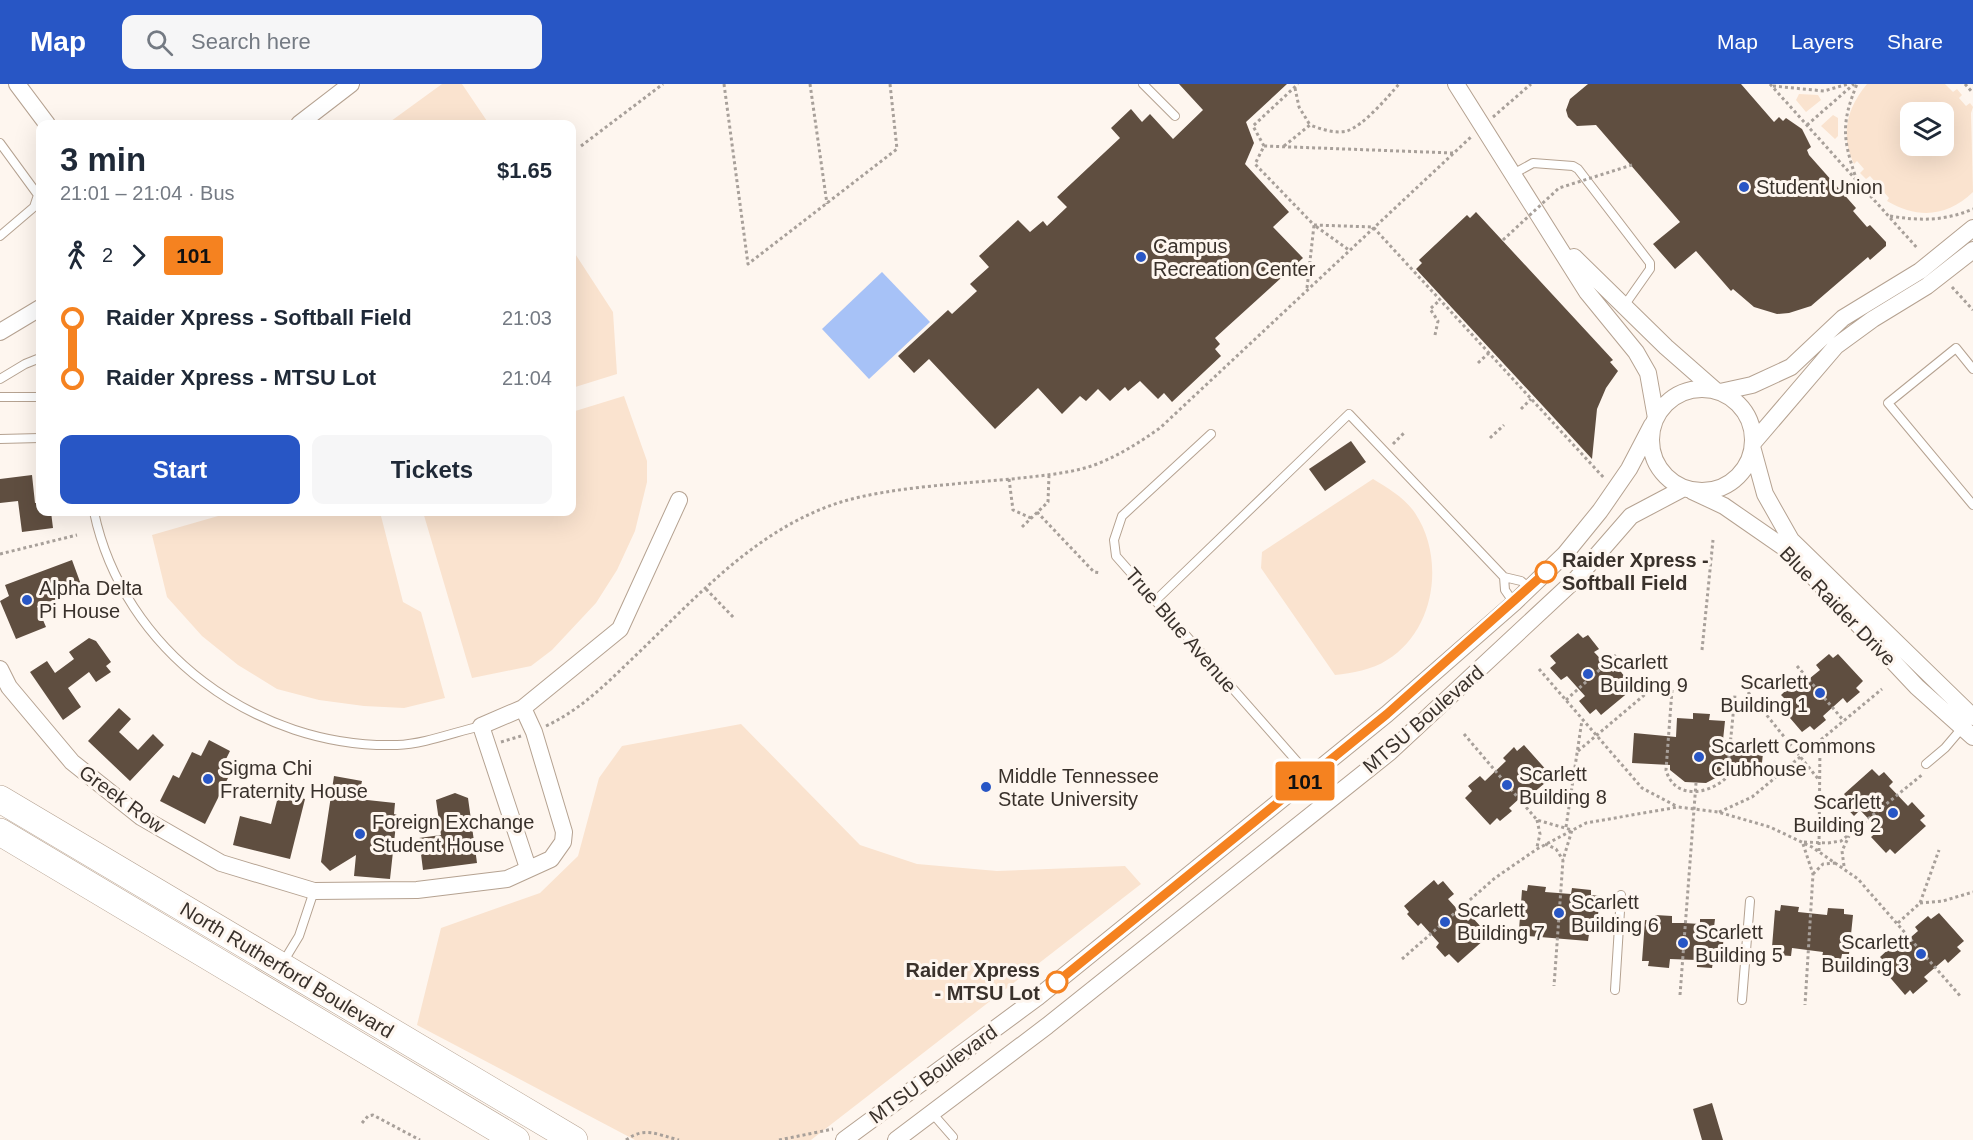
<!DOCTYPE html>
<meta charset="utf-8">
<style>
body{margin:0;font-family:Arial,sans-serif;background:#f6f6f7;color:#1f2937;height:100vh;display:flex;flex-direction:column;font-size:22px;white-space:nowrap}
*{box-sizing:border-box;margin:0}
p{font-size:20px;color:#747a83}
.icon{flex:none;width:33px;height:33px;fill:none;stroke:currentColor;stroke-width:2;stroke-linecap:round;stroke-linejoin:round}
.map{position:relative;flex:1;overflow:hidden}
.panel{position:absolute;left:36px;top:36px;width:540px;height:396px;display:flex;flex-direction:column;background:#fff;border-radius:12px;box-shadow:0 6px 24px #0002}
.panel>*{flex:none}
.badge{padding:0 12px;border-radius:4px;font-size:21px;line-height:39px}
.fabs{position:absolute;left:1900px;top:18px;display:grid;gap:12px}
.fabs a{display:grid;place-items:center;width:54px;height:54px;border-radius:12px;background:#fff;box-shadow:0 6px 24px #0002;font-size:30px}
.map>.badge{position:absolute;translate:-50% -50%;box-shadow:0 0 0 3px #fff}
.legs{display:flex;align-items:center;gap:9px;height:66px;padding:0 24px;font-size:20px}
.legs p{margin-inline-start:auto}
.headline{display:flex;align-items:center;justify-content:space-between;height:102px;padding:0 24px}
h1{font-size:33px;font-weight:700;line-height:45px}
.action{display:flex;gap:12px;margin-top:auto;padding:12px 24px}
.action a{flex:1;height:69px;border-radius:12px;background:#2856c5;color:#fff;font-size:24px;font-weight:700;line-height:69px;text-align:center}
.action a+a{background:#f6f6f7;color:#1f2937}
ul{padding:0 24px;list-style:none}
li{display:flex;align-items:center;gap:21px;height:60px;font-size:22px}
li i{display:grid;place-items:center;width:9px;height:100%;margin:0 8px;background:currentColor}
li i::after{content:'';width:15px;height:15px;margin:-8px;border:4px solid;border-radius:50%;background:#fff}
li p{margin-inline-start:auto}
li:first-child i{background:linear-gradient(#0000 50%,currentColor 0)}
li:last-child i{background:linear-gradient(currentColor 50%,#0000 0)}
header{display:flex;align-items:center;gap:36px;box-sizing:border-box;height:84px;padding:0 30px;background:#2856c5;color:#fff}
header strong{font-size:28px}
nav{display:flex;gap:33px;margin-inline-start:auto;font-size:21px}
.search{width:420px;height:54px;background:#f6f6f7;display:flex;align-items:center;gap:15px;box-sizing:border-box;padding:0 21px;border-radius:12px;color:#747a83;font-size:22px}
.map>svg:first-child{display:block}
.green{fill:#fae3cf;fill-rule:evenodd}
.water{fill:#a7c2f7}
.building{fill:#5f4e40}
.lines{fill:none;stroke-linecap:round;stroke-linejoin:round}
.service-casing{stroke:#b5a291;stroke-width:10}
.minor-casing{stroke:#b5a291;stroke-width:18}
.primary-casing{stroke:#b5a291;stroke-width:28}
.path{stroke:#a8a09a;stroke-width:3;stroke-dasharray:3 3;stroke-linecap:butt}
.service{stroke:#fff;stroke-width:8}
.minor{stroke:#fff;stroke-width:16}
.primary{stroke:#fff;stroke-width:27}
.path-bridge{stroke:#a8a09a;stroke-width:3;stroke-dasharray:3 3;stroke-linecap:butt}
.line-1-casing{stroke:#fff;stroke-width:14}
.line-1{stroke:#f58220;stroke-width:9}
.poi-dot{fill:#2856c5;stroke:#fef6ef;stroke-width:2}
.stop-1-dot{fill:#fff;stroke:#f58220;stroke-width:3}
.labels{text-anchor:middle;stroke-width:6;stroke-linejoin:round;paint-order:stroke}
.poi-label{font-size:20px;fill:#39312b;stroke:#fef6ef;text-anchor:start}
.stop-label{font-size:20px;font-weight:bold;fill:#39312b;stroke:#fef6ef;text-anchor:start}
.street-label{font-size:20px;fill:#39312b;stroke:#fef6ef}
</style>
<header>
<strong>Map</strong>
<div class="search"><svg class="icon" aria-label="search" viewBox="0 0 24 24"><circle cx="10" cy="10" r="6"/><path d="M15 15l6 6"/></svg>Search here</div>
<nav><a>Map</a><a>Layers</a><a>Share</a></nav>
</header>
<div class="map">
<svg width="1973" height="1056" viewBox="0 0 1973 1056">
<rect width="100%" height="100%" fill="#fef6ef"/>
<path class="green" d="M442,0h20l27,40h-102z
M1867,0h78l8,8 4,-3 5,6 -3,3 7,8 4,-3 3,4 -2,6 2,79c-26,25 -55,27 -86,9l2,-3 -7,-8 -4,3 -5,-5 4,-4 -7,-8 -4,3 -6,-6 4,-4 -7,-8 -3,3c-14,-30 -7,-56 13,-80zM1911,28h33v34h-33z
M1799,10l19,1 3,5 -15,12 -10,-12z
M1833,31l5,3v18l-3,3 -14,-13z
M572,165l41,63 4,62 -45,14z
M624,312l23,65v21l-12,49 -18,39 -21,33 -44,47 -21,16 -59,12 -49,-166h149v-100z
M1373,395c15,9 32,19 42,34 30,45 21,117 -28,147 -15,10 -35,13 -52,15l-74,-107 1,-16z
M232,428h148l23,90 18,10 24,86 -41,10 -40,-2 -45,-6 -42,-11 -39,-24 -36,-29 -35,-39 -15,-62z
M741,640l119,121 57,19 80,7 128,-5 16,18 -330,256h-176l-218,-115 24,-97 99,-35 38,-37 21,-78 23,-32z"/>
<path class="water" d="M882,188l48,50 -61,57 -47,-50z"/>
<path class="building" d="M1179,0h108l-41,38 8,21 -9,21 44,48 -16,15 30,31 -88,80 5,6 -5,5 6,7 -49,46 -8,-9 -6,6 -18,-18 -12,10 -3,-4 -15,14 -12,-12 -12,12 -6,-5 -18,18 -24,-26 -43,41 -66,-70 -15,14 -16,-17 50,-46 4,4 25,-23 -7,-7 19,-17 -10,-11 39,-36 12,12 13,-11 4,5 20,-19 -10,-10 63,-59 -9,-10 20,-19 11,13 8,-8 23,25 30,-29z
M1588,0h153l33,38 5,-5 4,4 3,-3 16,11 9,18 -4,3 2,5 47,53 -3,3 14,16 3,-2 16,17v4l-16,14 -2,-3 -57,49 -22,7 -12,1 -23,-7 -21,-18 -2,2 -35,-40 -21,18 -22,-25 27,-22 -84,-97 -19,1 -9,-9 -2,-7 4,-11z
M1476,128l137,148 -3,2 8,9 -12,17 -9,21 -5,50 -176,-190 6,-6 -3,-3 48,-45 3,3z
M1351,357l15,21 -41,29 -16,-22z
M32,391l3,28h5v9h11l2,16 -31,4 -4,-31 -18,2v-24z
M72,476l11,30 -46,16 9,21 -30,12 -16,-38 9,-5 -4,-11z
M1578,549l5,5 5,-3 11,14 -5,3 19,20 5,-4 10,13 -4,4 6,6 -29,24 -5,-6 -6,5 -11,-13 6,-5 -18,-20 -6,4 -11,-12 6,-5 -6,-7z
M89,554l7,3 15,21 -5,4 5,6 -15,10 -7,-10 -21,16 13,19 -18,13 -33,-48 17,-11 8,12 19,-14 -5,-7z
M1829,570l4,4 5,-4 25,27 -7,7 4,4 -13,11 -4,-5 -20,18 3,4 -12,10 -4,-4 -8,6 -24,-28 7,-5 -4,-4 14,-13 4,5 21,-17 -4,-5z
M119,624l12,11 -12,13 19,18 15,-16 11,11 -34,36 -42,-40z
M1693,629l17,1 -1,6 16,1 -2,19 41,4 -3,28 -35,-3 -1,4 -19,10 -21,-1 -15,-12v-5l-38,-2 2,-30 42,4 1,-19 16,1z
M209,656l21,11 -7,14 9,5 -27,54 -45,-23 13,-26 6,3 13,-26 9,4z
M1524,661l25,28 -7,6 3,4 -12,10 -3,-4 -21,19 3,3 -12,10 -3,-3 -7,7 -25,-27 7,-7 -4,-5 12,-10 5,5 21,-20 -3,-3 11,-11 3,4z
M1872,685l7,7 5,-4 9,10 -4,4 19,20 4,-4 13,14 -5,4 6,6 -31,28 -5,-5 -4,4 -15,-16 8,-7 -19,-20 -6,6 -12,-13 6,-4 -4,-5z
M334,692l28,5 -4,18 37,4 -1,11 3,1 -7,64 -36,-3 2,-21 -26,16 -9,-9z
M279,709l26,6 -15,60 -57,-14 7,-29 31,8z
M455,709l13,5 9,65 -54,7 -4,-32 22,-3 -5,-35z
M1434,796l4,5 5,-4 11,13 -6,5 20,22 4,-4 10,11 -3,5 6,6 -27,24 -9,-9 -4,3 -9,-10 3,-4 -18,-20 -3,3 -11,-12 2,-2 -5,-6z
M1528,801l18,2 -1,5 26,2 1,-6 19,2v5l9,1 -4,38h-7l-1,7 -60,-5v-6h-9l3,-40 5,1z
M1781,821l18,2 -1,5 29,3 1,-7 16,1v5l9,1 -4,39h-7l-1,5 -19,-2 1,-5 -31,-4 -1,8 -14,-1 1,-7 -6,-1 3,-37 5,1z
M1939,829l25,28 -7,6 4,4 -13,12 -3,-4 -21,18 4,4 -15,13 -3,-4 -5,5 -24,-28 5,-4 -6,-6 13,-12 4,4 21,-18 -3,-4 13,-11 3,3z
M1655,831l17,1v7h12l16,1v-5h15l-1,8 10,1 -2,35 -9,-1 -1,6 -15,-1v-7l-27,-1 -1,9 -21,-2 1,-5h-7l3,-41 10,1z
M1712,1019l11,37h-21l-9,-31z"/>
<g class="lines">
<g class="service-casing">
<path id="service" d="M1143,0l32,32
M0,59l38,52 -4,12 -34,29
M1513,90l20,-11 40,3 5,3 72,94v6l-26,37
M1973,285l-17,-21 -68,55 85,102
M0,295l25,-15 15,-6
M0,313h40
M1211,350l-89,82 -8,24 2,16 214,243
M0,355l40,-1
M94,428c29,138 162,237 303,233 27,-1 58,-13 84,-19
M1155,517l194,-187 155,163
M1514,519l-9,-13 -1,-13 17,4 8,7
M1926,680l19,-16 17,-20
M282,880l17,-28 15,-45
M1615,906l6,-95
M1742,916l8,-99
M932,1029l21,24"/>
</g>
<g class="minor-casing">
<path id="minor" d="M17,0l30,40
M1456,0l131,208 49,60 12,21 8,45
M299,40l52,-40
M1574,173l92,90 49,43
M0,248l40,-24
M1651 356a51 51 0 1 1 102 0a51 51 0 1 1-102 0Z
M1720,308l32,-7 39,-18 52,-49 77,-47 53,-43
M1753,359l83,-97 37,-27 54,-33 46,-36
M1753,366l12,44 26,46 182,177
M1692,407l32,15 65,45 128,136 56,50
M0,585l9,18 63,75 69,55 80,46 93,28 103,-1 90,-11 44,-20 12,-17 1,-10 -30,-100 -11,-24 -42,18 47,142
M523,624l97,-79 59,-129
M844,1056l194,-143 349,-283 127,-111 51,-49 35,-43 29,-42 23,-44
M896,1056l151,-114 343,-274 187,-174 54,-62 53,-28"/>
</g>
<g class="primary-casing">
<path id="primary" d="M0,715l574,341
M0,748l516,308"/>
</g>
<path class="path" d="M724,0l24,180 149,-115 -7,-65
M810,0l17,120
M1770,0l148,165
M1965,0l8,9
M1773,2l51,5 24,-7
M1295,4l4,19 11,18
M1493,33l38,-33
M1807,41l47,-41
M581,62l82,-62
M1264,62l-11,-20 45,-42
M1284,62l26,-21c11,4 25,9 37,6 16,-5 41,-34 52,-47
M1453,69l-189,-7 -9,18 59,61 59,2 231,251
M1855,91c-13,-38 -13,-54 2,-91
M1890,132c30,5 55,5 83,-7
M1952,203l21,23
M1307,204l7,-63 35,25
M1435,251l3,-14 -8,-12 10,-9
M1478,279l11,-10
M1521,325l10,-10
M1490,354l14,-13
M1393,360l12,-12
M1009,395l4,31 18,8
M1037,428l57,60 7,1
M1022,443l26,-25 1,-27
M0,470l77,-19
M706,505l28,29
M1702,566l11,-110
M1797,582l47,55
M1539,585l103,119 36,19
M1672,606l-6,80c8,30 43,25 61,7l8,-82
M1748,608l71,88
M1566,616l50,-45
M546,642c34,-16 59,-41 86,-67 63,-60 123,-130 209,-157 53,-16 124,-18 180,-24 26,-3 52,-5 76,-14 23,-9 43,-22 63,-36l312,-292
M1464,650l73,86 35,10 -9,30 -9,126
M501,658l20,-6
M1578,667l77,-65
M1719,728l33,-15 130,-108
M1537,736l3,14 -3,13
M1566,743l16,-107
M1804,758l24,1 13,-2 82,-67
M1545,760l11,5 7,11
M1803,760l10,30 -8,131
M1819,767l1,-109
M1844,782l-2,-15 7,-15
M1813,790l10,-10 14,-1
M1920,819l23,-2 30,-9
M1898,839l22,-20 19,-53
M1402,875l93,-81 42,-29 49,-26 92,-16 40,5 52,15 42,20 46,32 103,118
M1680,911l16,-212
M362,1039l6,-7 5,-1 47,25
M626,1056c19,-14 32,-5 53,0
M779,1056l54,-11"/>
<use href="#service" class="service"/>
<use href="#minor" class="minor"/>
<use href="#primary" class="primary"/>
<path class="path-bridge" d="M1503,156l56,-52 73,-23"/>
</g>
<g class="lines">
<g class="line-1-casing">
<path id="line-1" d="M1057,898l330,-268 159,-142"/>
</g>
<use href="#line-1" class="line-1"/>
</g>
<g class="poi-dot">
<circle cx="1744" cy="103" r="6"/>
<circle cx="1141" cy="173" r="6"/>
<circle cx="27" cy="516" r="6"/>
<circle cx="1588" cy="590" r="6"/>
<circle cx="1820" cy="609" r="6"/>
<circle cx="1699" cy="673" r="6"/>
<circle cx="208" cy="695" r="6"/>
<circle cx="1507" cy="701" r="6"/>
<circle cx="986" cy="703" r="6"/>
<circle cx="1893" cy="729" r="6"/>
<circle cx="360" cy="750" r="6"/>
<circle cx="1559" cy="829" r="6"/>
<circle cx="1445" cy="838" r="6"/>
<circle cx="1683" cy="859" r="6"/>
<circle cx="1921" cy="870" r="6"/>
</g>
<g class="stop-1-dot">
<circle cx="1546" cy="488" r="10"/>
<circle cx="1057" cy="898" r="10"/>
</g>
<g class="labels">
<g class="poi-label">
<text x="1756" y="110">Student Union</text>
<text x="1153" y="169">Campus<tspan x="1153" dy="23">Recreation Center</tspan></text>
<text x="39" y="511">Alpha Delta<tspan x="39" dy="23">Pi House</tspan></text>
<text x="1600" y="585">Scarlett<tspan x="1600" dy="23">Building 9</tspan></text>
<text x="1808" y="605" text-anchor="end">Scarlett<tspan x="1808" dy="23">Building 1</tspan></text>
<text x="1711" y="669">Scarlett Commons<tspan x="1711" dy="23">Clubhouse</tspan></text>
<text x="220" y="691">Sigma Chi<tspan x="220" dy="23">Fraternity House</tspan></text>
<text x="1519" y="697">Scarlett<tspan x="1519" dy="23">Building 8</tspan></text>
<text x="998" y="699">Middle Tennessee<tspan x="998" dy="23">State University</tspan></text>
<text x="1881" y="725" text-anchor="end">Scarlett<tspan x="1881" dy="23">Building 2</tspan></text>
<text x="372" y="745">Foreign Exchange<tspan x="372" dy="23">Student House</tspan></text>
<text x="1571" y="825">Scarlett<tspan x="1571" dy="23">Building 6</tspan></text>
<text x="1457" y="833">Scarlett<tspan x="1457" dy="23">Building 7</tspan></text>
<text x="1695" y="855">Scarlett<tspan x="1695" dy="23">Building 5</tspan></text>
<text x="1909" y="865" text-anchor="end">Scarlett<tspan x="1909" dy="23">Building 3</tspan></text>
</g>
<g class="stop-label">
<text x="1562" y="483">Raider Xpress -<tspan x="1562" dy="23">Softball Field</tspan></text>
<text x="1040" y="893" text-anchor="end">Raider Xpress<tspan x="1040" dy="23">- MTSU Lot</tspan></text>
</g>
<g class="street-label">
<text transform="translate(1838 522) rotate(46)" y="7">Blue Raider Drive</text>
<text transform="translate(1181 546) rotate(49)" y="7">True Blue Avenue</text>
<text transform="translate(1423 635) rotate(-41)" y="7">MTSU Boulevard</text>
<text transform="translate(122 715) rotate(36)" y="7">Greek Row</text>
<text transform="translate(287 886) rotate(31)" y="7">North Rutherford Boulevard</text>
<text transform="translate(933 990) rotate(-36)" y="7">MTSU Boulevard</text>
</g>
</g>
</svg>
<div class="fabs">
<a><svg class="icon" aria-label="layers" viewBox="0 0 24 24"><path d="M12 4l9 5-9 5-9-5zM3 14l9 5 9-5"/></svg></a>
</div>
<b class="badge" style="left:1305px;top:697px;background:#f58220;color:#111">101</b>
<section class="panel">
<div class="headline"><div><h1>3 min</h1><p>21:01 – 21:04 · Bus</p></div><b>$1.65</b></div>
<div class="legs"><svg class="icon" aria-label="walk" viewBox="0 0 24 24"><circle cx="13" cy="4" r="2"/><path d="M13 8l-2 6 4 7M11 14l-3 7M7 12l3-4h3l4 4"/></svg>2<svg class="icon" aria-label="forward" viewBox="0 0 24 24"><path d="M9 5l7 7-7 7"/></svg><b class="badge" style="background:#f58220;color:#111">101</b></div>
<ul>
<li><i style="color:#f58220"></i><b>Raider Xpress - Softball Field</b><p>21:03</p></li>
<li><i style="color:#f58220"></i><b>Raider Xpress - MTSU Lot</b><p>21:04</p></li>
</ul>
<div class="action"><a>Start</a><a>Tickets</a></div>
</section>
</div>
